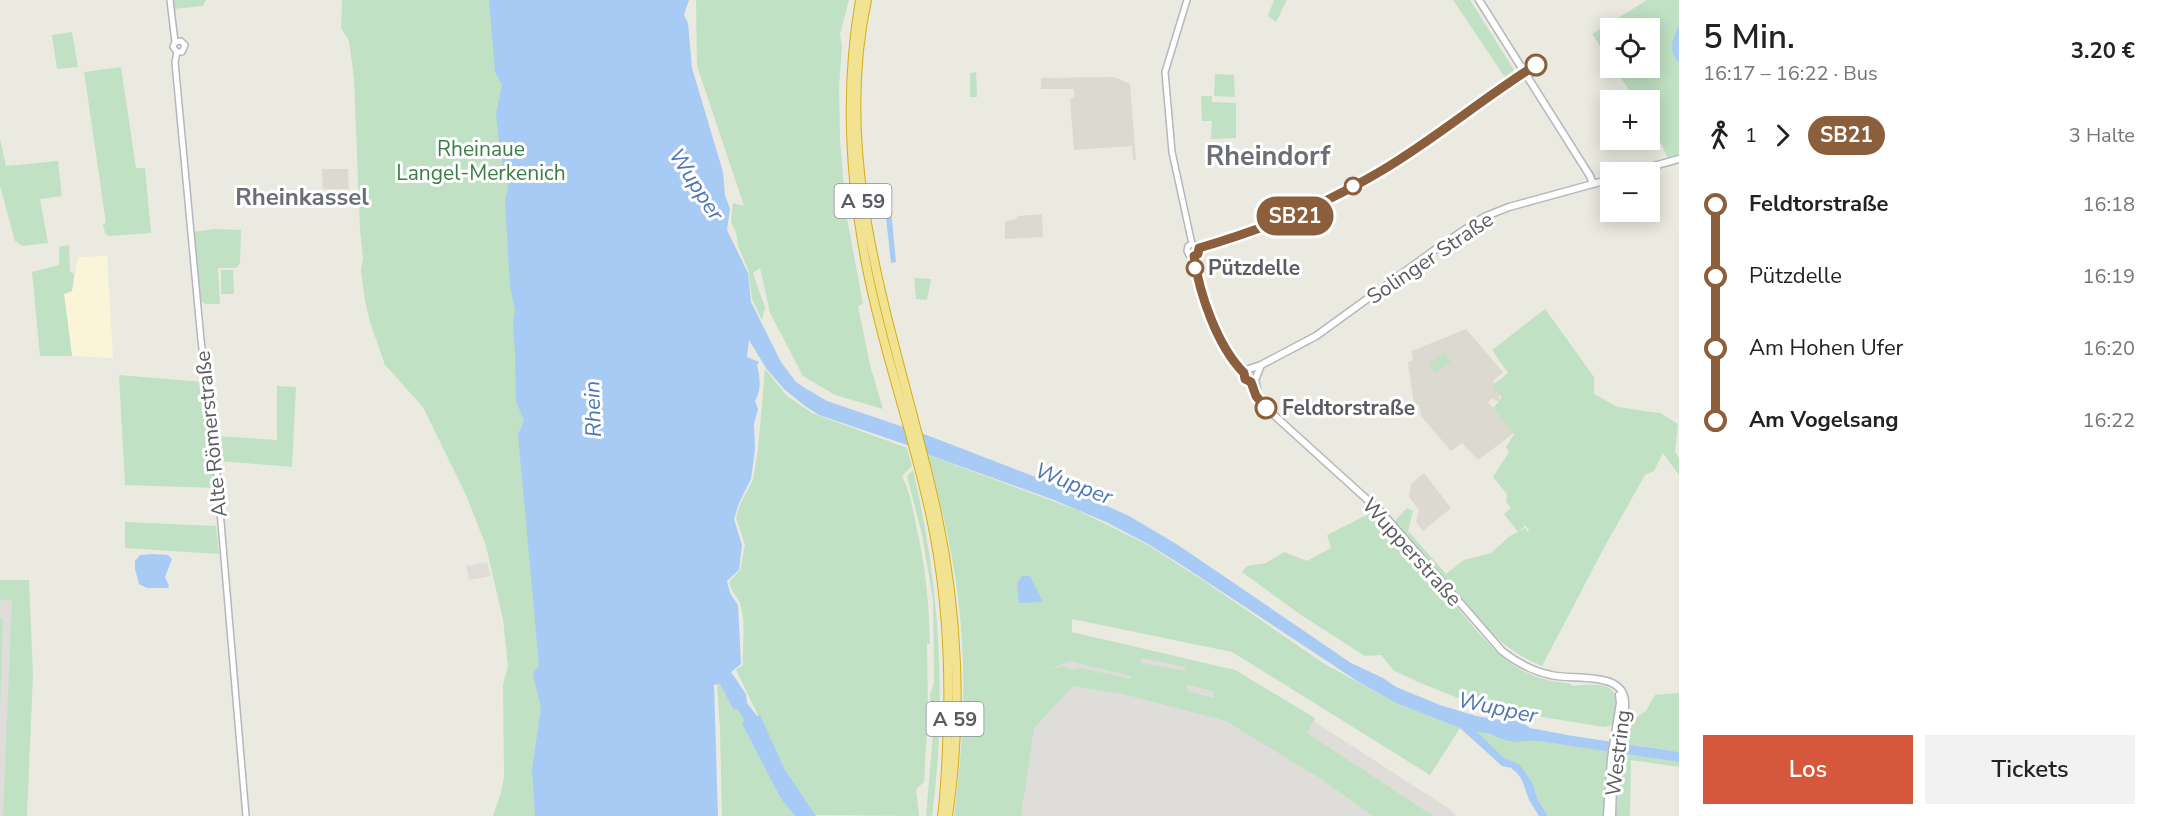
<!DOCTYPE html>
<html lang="de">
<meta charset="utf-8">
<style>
body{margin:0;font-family:"Nunito Sans",sans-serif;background:#f2f2f2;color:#222;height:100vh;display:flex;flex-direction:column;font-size:22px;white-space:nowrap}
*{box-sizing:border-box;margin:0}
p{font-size:20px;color:#767676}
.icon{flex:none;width:33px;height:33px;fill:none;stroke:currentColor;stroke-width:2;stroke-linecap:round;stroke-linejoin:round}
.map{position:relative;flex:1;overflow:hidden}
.panel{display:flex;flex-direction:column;background:#fff;width:480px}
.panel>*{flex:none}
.badge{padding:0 12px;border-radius:20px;font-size:21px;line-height:39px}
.controls{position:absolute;left:1600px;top:18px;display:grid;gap:12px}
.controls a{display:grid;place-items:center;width:60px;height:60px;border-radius:0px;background:#fff;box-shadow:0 3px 15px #0003;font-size:30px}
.map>.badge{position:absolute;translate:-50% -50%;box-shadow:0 0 0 3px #fff}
.legs{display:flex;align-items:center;gap:9px;height:66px;padding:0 24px;font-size:20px}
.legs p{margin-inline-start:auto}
.overview{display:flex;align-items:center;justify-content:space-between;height:102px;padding:0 24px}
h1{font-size:33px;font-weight:600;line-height:45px}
.button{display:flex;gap:12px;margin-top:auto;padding:12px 24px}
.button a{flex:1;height:69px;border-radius:0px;background:#d6583c;color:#fff;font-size:24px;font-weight:600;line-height:69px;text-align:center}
.button a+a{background:#f2f2f2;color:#222}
ul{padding:0 24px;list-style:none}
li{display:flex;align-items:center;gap:21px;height:72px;font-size:22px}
li i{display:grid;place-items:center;width:9px;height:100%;margin:0 8px;background:currentColor}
li i::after{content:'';width:15px;height:15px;margin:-8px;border:4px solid;border-radius:50%;background:#fff}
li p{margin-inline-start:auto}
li:first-child i{background:linear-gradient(#0000 50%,currentColor 0)}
li:last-child i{background:linear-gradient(currentColor 50%,#0000 0)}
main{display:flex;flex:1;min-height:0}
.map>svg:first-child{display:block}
.commercial{fill:#faf5d8}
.industrial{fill:#dfddd9}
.education{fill:#dbd9d0}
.green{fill:#c0e1c3;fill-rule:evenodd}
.water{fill:#a7cbf5}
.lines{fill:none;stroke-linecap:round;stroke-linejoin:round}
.tertiary-casing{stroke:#b4b6bb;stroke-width:8}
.secondary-casing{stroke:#b5b7bc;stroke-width:9}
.motorway-casing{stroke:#d5ad17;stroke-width:10}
.tertiary{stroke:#fff;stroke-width:5}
.secondary{stroke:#fff;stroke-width:6}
.motorway{stroke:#f1e392;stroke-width:8}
.line-1-casing{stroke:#fff;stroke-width:14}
.line-1{stroke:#8b5e3c;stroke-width:9}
.stop-1-dot{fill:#fff;stroke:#8b5e3c;stroke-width:3}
.labels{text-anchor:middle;stroke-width:6;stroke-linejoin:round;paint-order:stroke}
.shield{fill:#fff;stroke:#8c8d90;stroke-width:1.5}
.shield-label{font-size:20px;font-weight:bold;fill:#5a5c61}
.park-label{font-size:21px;fill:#3c7d46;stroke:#fff}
.street-label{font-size:21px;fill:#5a5c61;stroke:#fff}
.stop-label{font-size:21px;font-weight:bold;fill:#5a5c61;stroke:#fff;text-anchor:start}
.water-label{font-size:22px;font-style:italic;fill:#4d76b5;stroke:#fff}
.quarter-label{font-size:24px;font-weight:bold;fill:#6b6e73;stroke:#fff}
.district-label{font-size:27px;font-weight:bold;fill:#6b6e73;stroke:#fff}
</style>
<main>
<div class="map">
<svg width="1679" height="816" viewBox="0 0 1679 816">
<rect width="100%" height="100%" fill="#ebeae1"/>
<path class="commercial" d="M107,256l6,102 -41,-2 -8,-62 8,-3 6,-34z"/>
<path class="industrial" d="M487,562l4,14 -22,4 -3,-14z
M0,592l19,2 -8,222h-11z
M1060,637l175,33 216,140 5,6h-490z"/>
<path class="education" d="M1114,77l16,7 6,76h-3l-1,-14 -58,4 -4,-51 4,-1v-9h-33v-11z
M322,169h26l1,20h-26z
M1042,214l1,23 -38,2v-18l12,-2 1,-3z
M1466,329l37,43 -10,9 2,2 -2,2 6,8 1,8h-4l-3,-3 -5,4 26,31 -36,27 -16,-17 -11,8 -30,-35 -2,-12 -5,1 -6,-43 5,-2 -1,-9z
M1424,473l27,35 -28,23 -7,-9 3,-12 -10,-13 2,-13z"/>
<path class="green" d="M172,0h34l-3,6 -30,3z
M342,0h256l32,816h-137l9,-27 2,-13 -1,-92 5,-17 -5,-48 -17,-73 -19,-49 -44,-90 -38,-42 -15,-43 -5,-21 -4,-31 2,-12 -3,-28 -6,-152 -5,-37 -8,-13z
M696,0h153l-9,34 2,12 -3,41 1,52 6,74 17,91 -5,2 12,59 13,44 -48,-14 -32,-19 -33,-63 -10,-45 -7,5 12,34 -3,13 -10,-21 -4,-30 -10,-23 -2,-14 -5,-10 2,-19 11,3 -47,-140z
M1274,0h13l-11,22 -8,-6z
M1453,0h17l44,70 -2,6 -4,2 -4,-2z
M1647,0h32v155l-11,3 -18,-37v-21h-14l-22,-32h36v-40h-39v34l-19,-28z
M72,32l6,35 -21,2 -5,-34z
M121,67l15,101h9l6,65 -42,3 -4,-3 -2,-9 3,-1 -22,-151z
M976,72l1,25h-7v-24z
M1215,74l19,1 1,22 -21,-1z
M1201,96h11v6l24,1v35l-25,1 1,-18h-10z
M0,139l6,27 52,-5 4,35 -22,3 8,44 -26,3 -7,-5 -15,-55z
M214,229l27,1 -1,34 -4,4h-18l2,36h-14l-7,-4 -6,-68z
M69,245l1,26 4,3 -2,17 -8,3 8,62h-32l-8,-84 27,-7v-18z
M221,270h12l1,24h-13z
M914,278l17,1 -4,21 -11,-1z
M1545,309l49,68v17l24,13 40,6 1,-1 19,12 -3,27 4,8v16l-16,-22 -9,18 -9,4 -39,69 -64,122c-42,-18 -54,-37 -83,-71l-9,4c27,31 52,69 94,80 9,3 18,3 27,5l1,2c37,-3 50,-4 41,39l-9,2 -86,-14 -50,-11 -50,-20 -25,-12 -12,-15 -16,1 -64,-41 -59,-43 5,-6 19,-3 18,-11 23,9 24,-13 -4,-13 46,-23 16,15 18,-19 6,3 -5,20 38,43 18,-14 27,-7 19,-17 15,-8 3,4 1,-2 -10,-12 6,8 -7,6 -14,-18 7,-6 -5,-6 1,-8 -14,-17 16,-25 -3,-5 8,-13 -21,-26 9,-10 -9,-13 15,-12 -16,-23z
M1445,353l6,8 -16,12 -6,-8z
M765,369l22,27 25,17 95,35 5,18 -10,10c7,14 10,29 13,44 10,43 14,81 15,124h-3l1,70 -4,68 -8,7 3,27 -105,-1 -29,-45 -49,-100 7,-5c-1,-19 3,-40 -2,-58 -2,-10 -10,-14 -12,-25l11,-12 5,-25 -9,-27 4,-14 13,-24 5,-30z
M119,375l84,7 13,106 -91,-3z
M277,386l19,1 -4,80 -72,-6 -3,-25 60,4z
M928,455l149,55 69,34 58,37 119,82 73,40 64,25 -30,47 -198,-123 -160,-33v13l163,38 80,48 -8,15 126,83h-60l-52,-37 -95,-58 -103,-27 -50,-8 -39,42 -13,88h-67c9,-69 13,-140 5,-209 -5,-51 -18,-103 -31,-152zM1142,658l43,9 1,4 -46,-8zM1069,661l62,15v3l-51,-11 -9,2 -8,-4 -18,5zM1186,684l29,8 -2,6 -26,-7z
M913,470c27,113 34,231 19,346h-6l7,-83 -3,-38 4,-12 -1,-83 -11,-65 -15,-59z
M125,522l91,4 3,28 -94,-6z
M0,580h29l4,94 -6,142h-24l9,-215 -12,-1z
M0,618l3,2 -3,89z
M720,684l13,25 5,1 6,10 -2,4 39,75 14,17h-73l-2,-87 -3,-44z
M1679,693v59l-57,-9 3,-18 21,-14 9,-16z
M1480,731l31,11 14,-3 13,2 70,10 -4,65h-56l-11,-18 -4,-14 -12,-17 -17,-9 -27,-24v-2z
M1620,753l59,9v5l-48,-7 -1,56h-14z"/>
<path class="water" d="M489,0h200l-5,15 4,8 4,45 31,104 2,23 5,14 -3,21 21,43 3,29 30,60 15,20 9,6 22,13 97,33 161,62 44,20 49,29 173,118 32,15 13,9 44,18 36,11 24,4 20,1 10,7 43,8 106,16v10l-141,-21c-9,-1 -16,1 -24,1 -13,-1 -24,-11 -37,-10l27,26 16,7 13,19 4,14 11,18h-9l-10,-16 -7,-20 -5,-7 -6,-5 -9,-2 -42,-38 -64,-25 -39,-22 -177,-117 -32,-20 -42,-22 -52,-22 -125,-45 -22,-10 -88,-30 -14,-9 -21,-17 -18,-21 -17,-28 -2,17 12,5 -2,3c3,14 5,23 -2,36l3,8 -4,15 1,25 -4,30 -12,24 -5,16 8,26 -3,25 -12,11 3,12 8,12 3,59 -10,8 15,22 1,9 10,13 3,-1 25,55 31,46h-21l-14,-17 -39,-75 2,-4 -6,-10 -5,-1 -13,-25 -6,1 4,131h-183l-3,-46 9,-62 -8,-34 6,-9 -21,-231 6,-13 -8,-20 -1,-48 -2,-29 2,-14 -5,-24 -5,-85 3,-13 -8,-38 -4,-36 6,-29 -7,-13z
M1679,26v37c-11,-13 -7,-23 0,-37z
M890,198l6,64 -5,1 -7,-64z
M152,554l16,1 4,4 -7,18 4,9 -1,2h-21l-8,-4 -4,-15v-8l5,-6z
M1022,576h8l13,26 -24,1 -2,-19z"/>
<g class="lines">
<g class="tertiary-casing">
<path id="tertiary" d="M170,0l5,42
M1187,0l-22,72 7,80 20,92
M177,52h5l3,-7 -4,-4 -6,1 -2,5 4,5 -2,10 26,278 14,112 31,364
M1192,244l5,1 2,4 -1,6 -4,2
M1192,244l-4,2 -1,5 2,4 5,2
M1194,257c4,36 24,90 50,116"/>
</g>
<g class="secondary-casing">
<path id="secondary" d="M1479,0l111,176 3,8
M1632,172l47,-13
M1251,382l5,14 9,11 117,106 120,138c14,11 30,20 49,24 23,6 77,-6 74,32 -1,12 -5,24 -7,36 -4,24 -6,49 -6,73
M1251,382l-7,-5 2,-7 15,-5 55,-29 127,-92 41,-27 25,-10 102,-28
M1257,389l-2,-9 6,-15
M1607,816l4,-57 9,-56 -1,-8"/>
</g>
<g class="motorway-casing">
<path id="motorway" d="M860,0c-15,86 -11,172 5,258 16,86 46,169 65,255 17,78 21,156 17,235 -1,23 -2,46 -5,68
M867,0c-38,176 33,344 70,513 21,98 26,203 11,303"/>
</g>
<use href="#tertiary" class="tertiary"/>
<use href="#secondary" class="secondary"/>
<use href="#motorway" class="motorway"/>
</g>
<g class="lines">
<g class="line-1-casing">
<path id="line-1" d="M1266,408l-10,-12 -5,-14 -6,-3 -1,-6c-27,-27 -45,-80 -50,-117l4,-2 1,-6c65,-19 124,-42 182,-77 54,-32 102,-73 155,-106"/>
</g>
<use href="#line-1" class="line-1"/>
</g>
<g class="stop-1-dot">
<circle cx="1536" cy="65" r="10"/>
<circle cx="1353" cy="186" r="8"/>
<circle cx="1195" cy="268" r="8"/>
<circle cx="1266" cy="408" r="10"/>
</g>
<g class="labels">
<g class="shield">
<rect x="834.5" y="184" width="57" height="34" rx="4.5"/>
<rect x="926.5" y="702" width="57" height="34" rx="4.5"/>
</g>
<g class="shield-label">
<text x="863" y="208">A 59</text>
<text x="955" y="726">A 59</text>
</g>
<g class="park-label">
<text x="481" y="156">Rheinaue<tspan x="481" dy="24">Langel-Merkenich</tspan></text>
</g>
<g class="street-label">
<text transform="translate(1430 258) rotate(-34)" y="7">Solinger Straße</text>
<text transform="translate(211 434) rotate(-96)" y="7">Alte Römerstraße</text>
<text transform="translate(1412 552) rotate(48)" y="7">Wupperstraße</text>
<text transform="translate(1618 753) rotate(-83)" y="7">Westring</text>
</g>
<g class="stop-label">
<text x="1208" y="275">Pützdelle</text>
<text x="1282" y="415">Feldtorstraße</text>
</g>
<g class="water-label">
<text transform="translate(697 184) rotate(57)" y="8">Wupper</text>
<text transform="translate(592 409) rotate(-92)" y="8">Rhein</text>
<text transform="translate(1074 483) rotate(21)" y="8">Wupper</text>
<text transform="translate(1498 707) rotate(12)" y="8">Wupper</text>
</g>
<g class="quarter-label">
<text x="302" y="205">Rheinkassel</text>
</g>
<g class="district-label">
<text x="1268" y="165">Rheindorf</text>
</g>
</g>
</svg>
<div class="controls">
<a><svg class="icon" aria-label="locate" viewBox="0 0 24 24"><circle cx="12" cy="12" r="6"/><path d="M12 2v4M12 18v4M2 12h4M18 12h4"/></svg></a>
<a>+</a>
<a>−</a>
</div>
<b class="badge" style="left:1295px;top:216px;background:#8b5e3c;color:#fff">SB21</b>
</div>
<section class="panel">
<div class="overview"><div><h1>5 Min.</h1><p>16:17 – 16:22 · Bus</p></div><b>3.20 €</b></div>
<div class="legs"><svg class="icon" aria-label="walk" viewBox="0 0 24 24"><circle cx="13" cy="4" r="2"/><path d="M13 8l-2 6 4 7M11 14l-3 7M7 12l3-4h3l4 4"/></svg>1<svg class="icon" aria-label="forward" viewBox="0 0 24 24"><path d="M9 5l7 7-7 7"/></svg><b class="badge" style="background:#8b5e3c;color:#fff">SB21</b><p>3 Halte</p></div>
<ul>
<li><i style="color:#8b5e3c"></i><b>Feldtorstraße</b><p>16:18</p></li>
<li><i style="color:#8b5e3c"></i><span>Pützdelle</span><p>16:19</p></li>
<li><i style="color:#8b5e3c"></i><span>Am Hohen Ufer</span><p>16:20</p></li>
<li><i style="color:#8b5e3c"></i><b>Am Vogelsang</b><p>16:22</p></li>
</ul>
<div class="button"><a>Los</a><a>Tickets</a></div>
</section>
</main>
